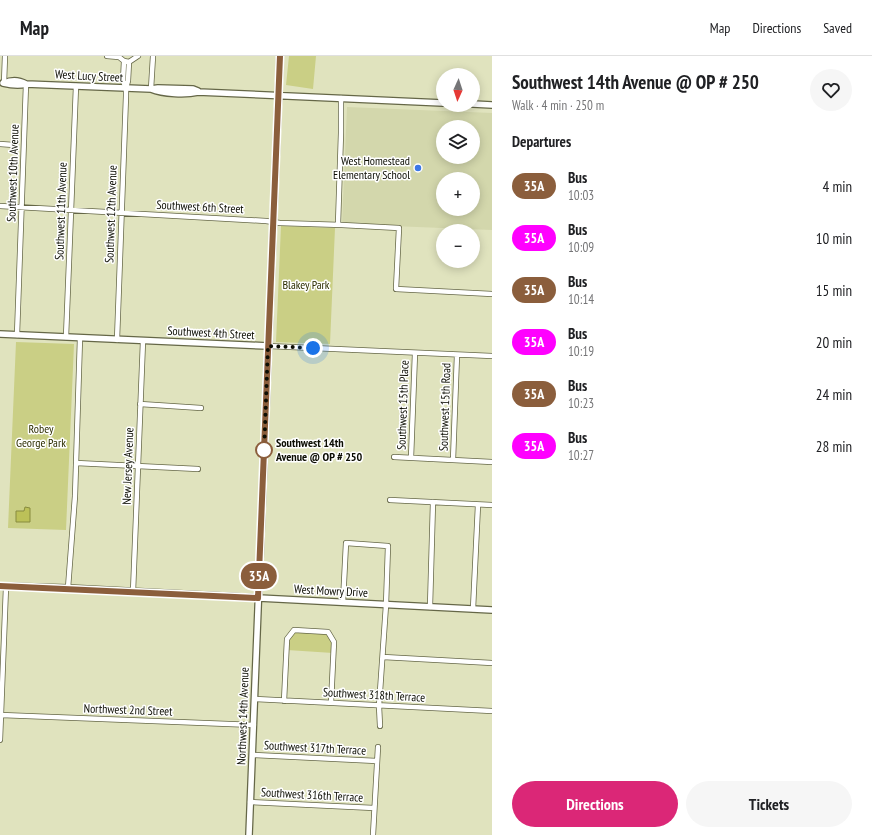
<!DOCTYPE html>
<meta charset="utf-8">
<style>
body{margin:0;font-family:"PT Sans Narrow",sans-serif;background:#f6f6f6;color:#202124;height:100vh;display:flex;flex-direction:column;font-size:15px;white-space:nowrap}
*{box-sizing:border-box;margin:0}
p{font-size:13px;color:#757577}
.icon{flex:none;width:22px;height:22px;fill:none;stroke:currentColor;stroke-width:2;stroke-linecap:round;stroke-linejoin:round}
.map{position:relative;flex:1;overflow:hidden}
.side{display:flex;flex-direction:column;background:#fff;width:380px}
.side>*{flex:none}
.badge{padding:0 8px;border-radius:13px;font-size:14px;line-height:26px}
.needle{width:26px;rotate:183deg}
.tools{position:absolute;left:436px;top:12px;display:grid;gap:8px}
.tools a{display:grid;place-items:center;width:44px;height:44px;border-radius:50%;background:#fff;box-shadow:0 2px 10px #0003;font-size:20px}
.you{position:absolute;width:20px;height:20px;margin:-10px;border:3px solid #fff;border-radius:50%;background:#1a73e8;box-shadow:0 0 0 6px #1a73e833}
.map>.badge{position:absolute;translate:-50% -50%;box-shadow:0 0 0 2px #fff}
h2{padding:0 20px;font-size:15px;line-height:36px}
.round{display:grid;place-items:center;flex:none;width:42px;height:42px;border-radius:21px;background:#f6f6f6}
.overview{display:flex;align-items:center;justify-content:space-between;height:68px;padding:0 20px}
h1{font-size:19px;font-weight:600;line-height:30px}
.primary-button{display:flex;gap:8px;margin-top:auto;padding:8px 20px}
.primary-button a{flex:1;height:46px;border-radius:24px;background:#db2777;color:#fff;font-size:16px;font-weight:600;line-height:46px;text-align:center}
.primary-button a+a{background:#f6f6f6;color:#202124}
ul{padding:0;list-style:none}
li{display:flex;align-items:center;gap:12px;height:52px;padding:0 20px}
li div{flex:1}
li b{display:block;font-size:15px}
li em{font-style:normal}
li .badge{min-width:44px;font-weight:700;text-align:center}
header{display:flex;align-items:center;gap:24px;box-sizing:border-box;height:56px;padding:0 20px;background:#fff;border-bottom:1px solid #e0e0e0}
header strong{font-size:19px}
nav{display:flex;gap:22px;margin-inline-start:auto;font-size:14px}
main{display:flex;flex:1;min-height:0}
.map>svg:first-child{display:block}
.built{fill:#d3d7ac;fill-rule:evenodd}
.green{fill:#cacf85}
.water{fill:#bcc158;stroke:#878b3e}
.lines{fill:none;stroke-linecap:round;stroke-linejoin:round}
.minor-casing{stroke:#656747;stroke-width:6}
.tertiary-casing{stroke:#656747;stroke-width:8}
.minor{stroke:#fff;stroke-width:4.5}
.tertiary{stroke:#fff;stroke-width:5.5}
.line-casing{stroke:#fff;stroke-width:9}
.line{stroke:#8b5e3c;stroke-width:6}
.walk{stroke:#0c0d03;stroke-width:4;stroke-dasharray:0 7.2}
.poi-dot{fill:#3b77e6;stroke:#fff;stroke-width:1.5}
.stop-dot{fill:#fff;stroke:#8b5e3c;stroke-width:2}
.labels{text-anchor:middle;stroke-width:3;stroke-linejoin:round;paint-order:stroke}
.street-label{font-size:12px;fill:#0c0d03;stroke:#fff}
.poi-label{font-size:12px;fill:#0c0d03;stroke:#fff;text-anchor:end}
.park-label{font-size:12px;fill:#2d2e01;stroke:#fff}
.stop-label{font-size:12px;font-weight:bold;fill:#0c0d03;stroke:#fff;text-anchor:start}
</style>
<header>
<strong>Map</strong>
<nav><a>Map</a><a>Directions</a><a>Saved</a></nav>
</header>
<main>
<div class="map">
<svg width="492" height="779" viewBox="0 0 492 779">
<rect width="100%" height="100%" fill="#e0e3be"/>
<path class="built" d="M347,51l145,6v117l-150,-6zM443,71h30v30h-30zM443,123h30v30h-30z"/>
<path class="green" d="M289,0h27l-3,33 -27,-4z
M281,170l54,2 -5,116 -54,-2z
M16,286l58,2 -8,186 -58,-2z
M294,575l33,1 4,4 2,17 -46,-3 1,-11z"/>
<path class="water" d="M25,451l5,1v14h-14v-11h8z"/>
<g class="lines">
<g class="minor-casing">
<path id="minor" d="M107,0l12,1 5,4 5,1 9,-6
M4,27l1,-27
M126,32l2,-7 1,-19
M151,33l2,-33
M0,88l14,1
M0,150l266,15 14,2 62,2 57,3 -3,61 96,5
M338,168l3,-91v-35
M17,279l9,-251
M66,281l10,-251
M117,284l9,-244v-8l-3,-7 1,-20
M268,290l224,10
M140,348l61,4
M394,401l98,5
M411,402l4,-105
M453,404l4,-105
M76,407l122,6
M390,444l102,5
M68,532l7,-92 5,-158
M133,536l10,-251
M343,546l3,-59 42,3 -2,59 -7,101 1,20
M430,551l3,-105
M473,553l5,-104
M383,601l109,6
M255,643l237,12
M284,645l3,-62 7,-9 34,2 6,10 -3,61
M1,659l253,10
M0,684l6,-153
M253,699l124,6
M250,746l124,6
M373,779l5,-88"/>
</g>
<g class="tertiary-casing">
<path id="tertiary" d="M3,27c8,2 15,3 23,1
M4,27c7,-3 15,-3 22,1l125,5c12,5 35,6 47,3l245,11
M151,33l7,-1 35,1 5,2
M473,48l19,1
M0,278l268,12
M0,530l68,2 424,22
M249,779l31,-779"/>
</g>
<use href="#minor" class="minor"/>
<use href="#tertiary" class="tertiary"/>
</g>
<g class="lines">
<g class="line-casing">
<path id="line" d="M0,530l258,12 22,-542"/>
</g>
<use href="#line" class="line"/>
<path class="walk" d="M264,394v4l4,-108 45,2"/>
</g>
<circle class="poi-dot" cx="418" cy="112" r="4"/>
<circle class="stop-dot" cx="264" cy="394" r="8"/>
<g class="labels">
<g class="street-label">
<text transform="translate(89 20) rotate(3)" y="4">West Lucy Street</text>
<text transform="translate(13 117) rotate(-88)" y="4">Southwest 10th Avenue</text>
<text transform="translate(200 151) rotate(3)" y="4">Southwest 6th Street</text>
<text transform="translate(61 155) rotate(-88)" y="4">Southwest 11th Avenue</text>
<text transform="translate(111 158) rotate(-88)" y="4">Southwest 12th Avenue</text>
<text transform="translate(211 277) rotate(3)" y="4">Southwest 4th Street</text>
<text transform="translate(403 349) rotate(-88)" y="4">Southwest 15th Place</text>
<text transform="translate(445 351) rotate(-88)" y="4">Southwest 15th Road</text>
<text transform="translate(128 410) rotate(-88)" y="4">New Jersey Avenue</text>
<text transform="translate(331 535) rotate(3)" y="4">West Mowry Drive</text>
<text transform="translate(374 639) rotate(3)" y="4">Southwest 318th Terrace</text>
<text transform="translate(128 654) rotate(2)" y="4">Northwest 2nd Street</text>
<text transform="translate(243 660) rotate(-88)" y="4">Northwest 14th Avenue</text>
<text transform="translate(315 692) rotate(3)" y="4">Southwest 317th Terrace</text>
<text transform="translate(312 739) rotate(3)" y="4">Southwest 316th Terrace</text>
</g>
<g class="poi-label">
<text x="410" y="109">West Homestead<tspan x="410" dy="14">Elementary School</tspan></text>
</g>
<g class="park-label">
<text x="306" y="233">Blakey Park</text>
<text x="41" y="377">Robey<tspan x="41" dy="14">George Park</tspan></text>
</g>
<g class="stop-label">
<text x="276" y="391">Southwest 14th<tspan x="276" dy="14">Avenue @ OP # 250</tspan></text>
</g>
</g>
</svg>
<div class="tools">
<a><svg class="needle" viewBox="-14 -14 28 28"><path d="M0-13l5 13h-10z" fill="#e53935"/><path d="M0 13l5-13h-10z" fill="#757577"/></svg></a>
<a><svg class="icon" aria-label="layers" viewBox="0 0 24 24"><path d="M12 4l9 5-9 5-9-5zM3 14l9 5 9-5"/></svg></a>
<a>+</a>
<a>−</a>
</div>
<div class="you" style="left:313px;top:292px"></div>
<b class="badge" style="left:259px;top:520px;background:#8b5e3c;color:#fff">35A</b>
</div>
<section class="side">
<div class="overview"><div><h1>Southwest 14th Avenue @ OP # 250</h1><p>Walk · 4 min · 250 m</p></div><a class="round"><svg class="icon" aria-label="heart" viewBox="0 0 24 24"><path d="M12 20l-8-8c-3-5 5-10 8-4 3-6 11-1 8 4z"/></svg></a></div>
<h2>Departures</h2>
<ul>
<li><span class="badge" style="background:#8b5e3c;color:#fff">35A</span><div><b>Bus</b><p>10:03</p></div><em>4 min</em></li>
<li><span class="badge" style="background:#f0f;color:#fff">35A</span><div><b>Bus</b><p>10:09</p></div><em>10 min</em></li>
<li><span class="badge" style="background:#8b5e3c;color:#fff">35A</span><div><b>Bus</b><p>10:14</p></div><em>15 min</em></li>
<li><span class="badge" style="background:#f0f;color:#fff">35A</span><div><b>Bus</b><p>10:19</p></div><em>20 min</em></li>
<li><span class="badge" style="background:#8b5e3c;color:#fff">35A</span><div><b>Bus</b><p>10:23</p></div><em>24 min</em></li>
<li><span class="badge" style="background:#f0f;color:#fff">35A</span><div><b>Bus</b><p>10:27</p></div><em>28 min</em></li>
</ul>
<div class="primary-button"><a>Directions</a><a>Tickets</a></div>
</section>
</main>
